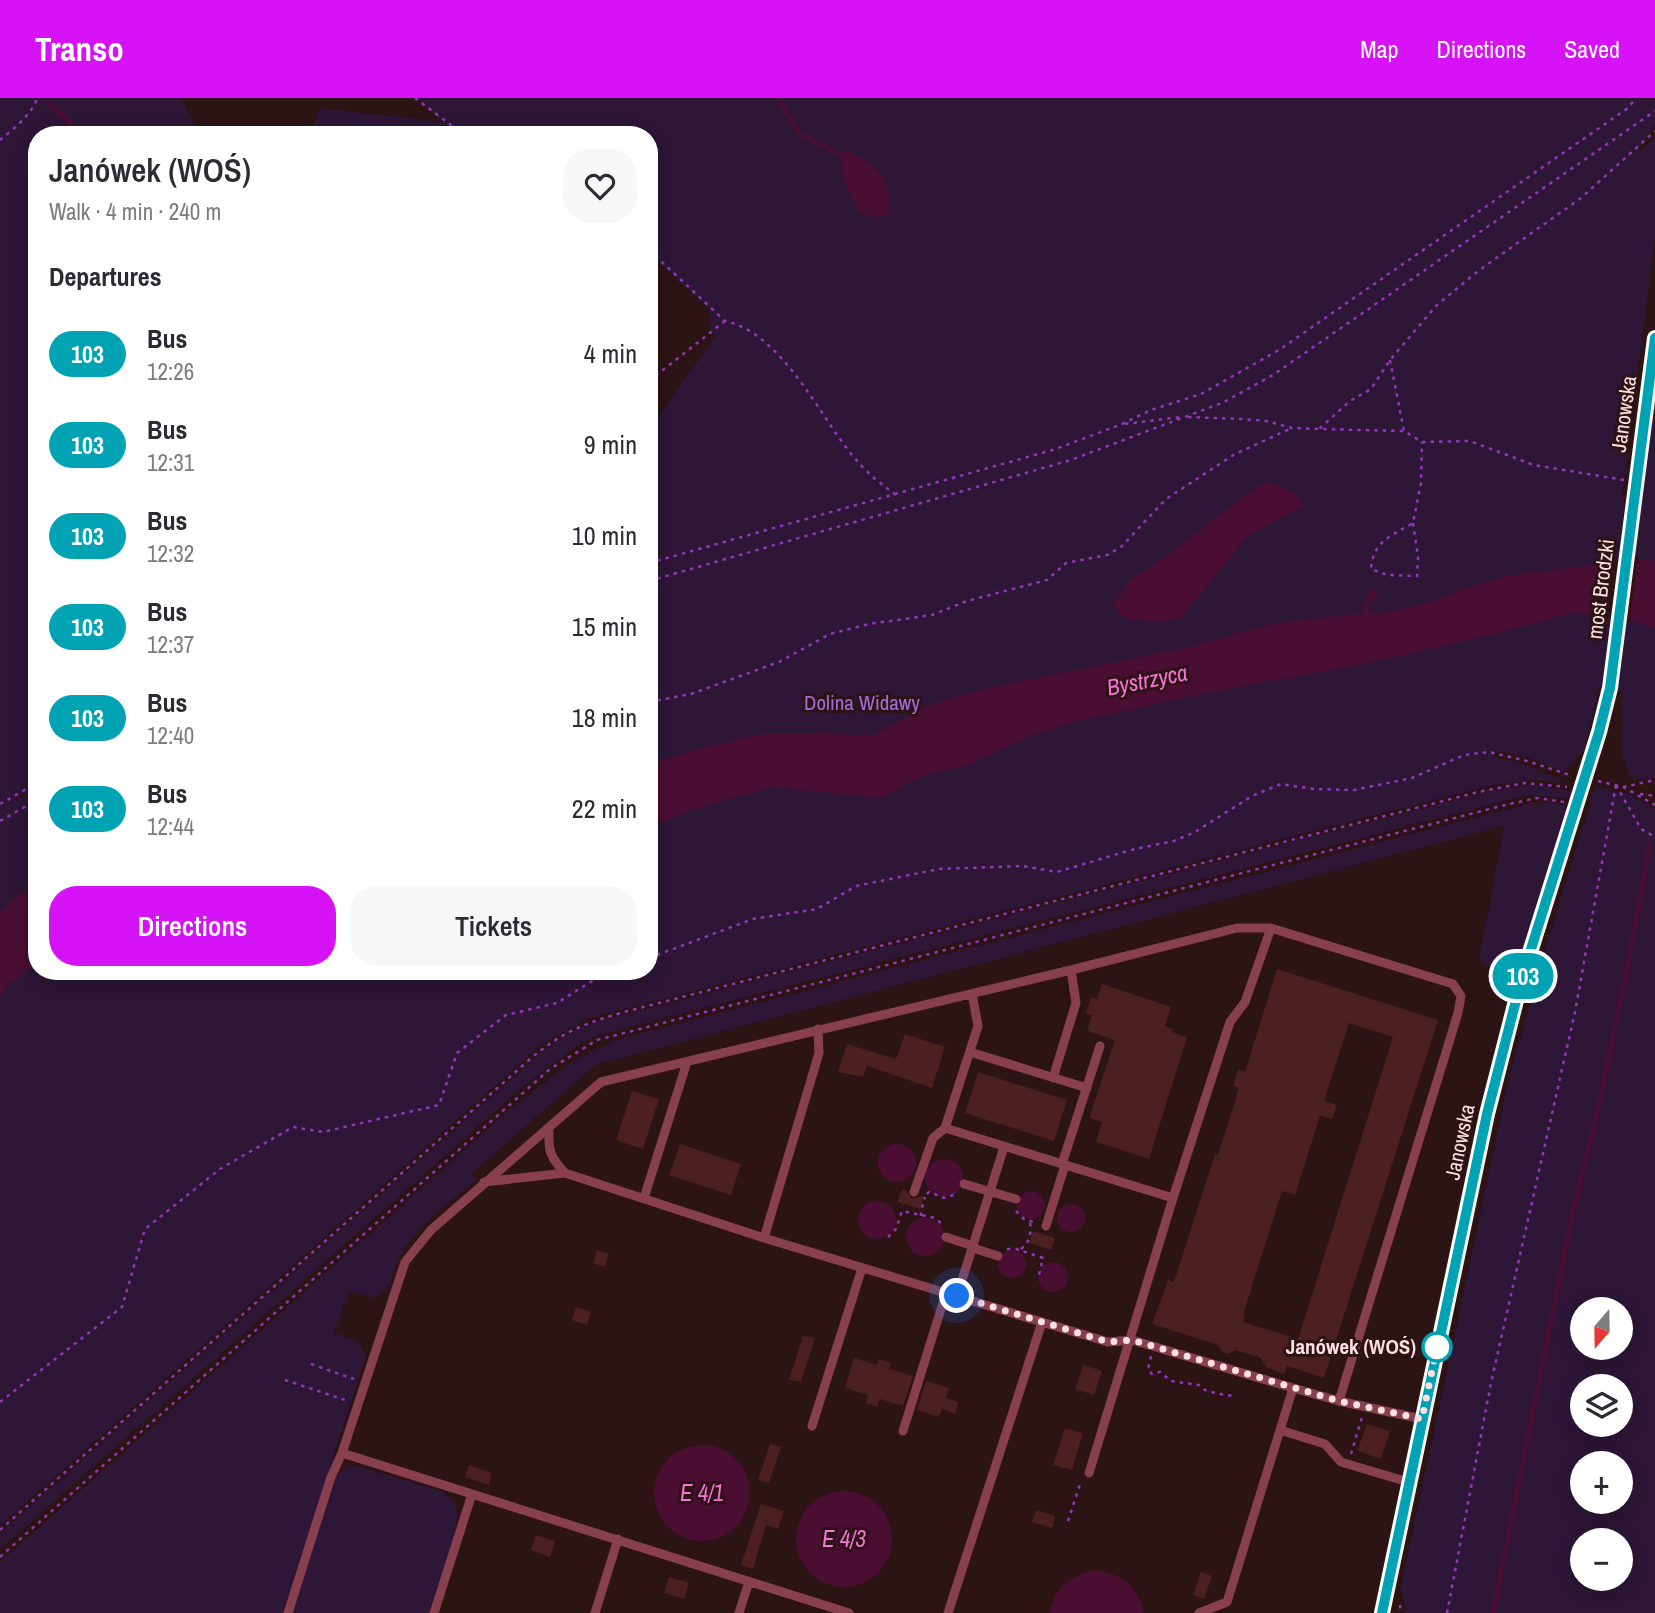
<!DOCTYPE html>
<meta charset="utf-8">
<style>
body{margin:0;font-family:"Archivo Narrow",sans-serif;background:#f7f7f7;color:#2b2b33;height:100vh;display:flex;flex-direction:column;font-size:26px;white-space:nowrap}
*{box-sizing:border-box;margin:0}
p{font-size:23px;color:#7c7c81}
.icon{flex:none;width:38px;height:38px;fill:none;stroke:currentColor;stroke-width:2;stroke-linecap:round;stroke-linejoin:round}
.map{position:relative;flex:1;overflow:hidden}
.side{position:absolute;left:28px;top:28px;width:630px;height:854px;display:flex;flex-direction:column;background:#fff;border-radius:28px;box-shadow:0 4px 18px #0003}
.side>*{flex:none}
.badge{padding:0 14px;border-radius:23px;font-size:24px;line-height:46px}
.needle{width:46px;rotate:200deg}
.buttons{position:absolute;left:1570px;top:1199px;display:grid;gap:14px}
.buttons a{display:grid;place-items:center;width:63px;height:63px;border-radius:50%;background:#fff;box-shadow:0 4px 18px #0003;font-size:35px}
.you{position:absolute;width:35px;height:35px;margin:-18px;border:5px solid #fff;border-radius:50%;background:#1a73e8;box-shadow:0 0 0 10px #1a73e833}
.map>.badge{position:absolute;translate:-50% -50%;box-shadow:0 0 0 4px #fff}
h2{padding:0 21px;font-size:26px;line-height:63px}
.round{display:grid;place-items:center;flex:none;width:74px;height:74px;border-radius:28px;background:#f7f7f7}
.headline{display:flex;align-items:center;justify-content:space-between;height:119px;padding:0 21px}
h1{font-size:33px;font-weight:600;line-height:52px}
.button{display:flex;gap:14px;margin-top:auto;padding:14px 21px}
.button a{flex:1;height:80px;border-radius:28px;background:#d613f6;color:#fff;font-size:28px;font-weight:600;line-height:80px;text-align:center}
.button a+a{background:#f7f7f7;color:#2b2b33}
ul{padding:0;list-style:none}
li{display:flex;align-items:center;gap:21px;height:91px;padding:0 21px}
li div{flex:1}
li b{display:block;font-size:26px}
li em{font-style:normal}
li .badge{min-width:77px;font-weight:700;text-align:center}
header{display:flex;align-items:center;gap:42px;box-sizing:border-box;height:98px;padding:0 35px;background:#d613f6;color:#fff}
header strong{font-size:33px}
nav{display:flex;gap:38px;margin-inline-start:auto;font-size:24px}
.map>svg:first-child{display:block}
.green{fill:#2d1636;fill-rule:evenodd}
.water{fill:#4a0e32}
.pier{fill:#2c1314}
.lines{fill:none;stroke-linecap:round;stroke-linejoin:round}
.stream{stroke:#4a0e32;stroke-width:4.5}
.building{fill:#4c1f21;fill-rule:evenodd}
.path{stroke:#9336ba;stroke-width:2.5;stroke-dasharray:3.5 5;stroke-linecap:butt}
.service{stroke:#89404e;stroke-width:9}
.minor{stroke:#89404e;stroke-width:14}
.line-casing{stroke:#fff;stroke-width:16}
.line{stroke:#00a3b4;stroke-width:10}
.walk{stroke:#fedfe3;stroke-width:7;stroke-dasharray:0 12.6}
.stop-dot{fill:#fff;stroke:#00a3b4;stroke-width:3.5}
.labels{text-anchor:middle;stroke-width:6;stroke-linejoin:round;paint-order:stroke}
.street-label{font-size:21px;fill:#fedfe3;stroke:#2c1314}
.park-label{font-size:21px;fill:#a56bdd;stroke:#2c1314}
.stop-label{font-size:21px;font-weight:bold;fill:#fedfe3;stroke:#2c1314;text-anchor:end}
.water-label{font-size:23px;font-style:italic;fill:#fa71db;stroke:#2c1314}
</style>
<header>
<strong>Transo</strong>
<nav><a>Map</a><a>Directions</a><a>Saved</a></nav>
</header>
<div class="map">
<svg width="1655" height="1515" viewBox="0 0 1655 1515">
<rect width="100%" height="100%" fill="#2c1314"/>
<path class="green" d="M0,0h181l21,37h-165v836h612v-542l66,-92 -6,-12 2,-10 -3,-7 -59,-55v-118h-340l12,-27 122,14 -26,-24h1238v26l-16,25 1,2 15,-14v100l-33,260h21l12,-101v165l-18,-1 13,68 5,-1v151l-23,2 -10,-25 -1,-65 -22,-3 -14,62 -21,23 -37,-15 -35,-7v6l32,8 43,19 -31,-3 -44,5 -902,233 -48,26 -542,482z
M1537,687l34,7 -1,5 -4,1 -37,-3 -930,240 -18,8 -56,42 -525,464v-16l526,-467c30,-26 46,-37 84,-48l872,-225 25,-6z
M1595,689l37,8 23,14v804h-249l-5,-26 108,-509 34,-122zM1582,1211h38v39h-38zM1620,1288v38h-38v-38zM1582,1365h38v39h-38zM1582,1442h38v38h-38z
M1531,705h27l9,4 -49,157 -6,5 -21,-2 -12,-6 25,-135 -909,239 -124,109 5,5c-23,21 -59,47 -74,74 -10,17 -8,34 -28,45l-20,-6 -7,2 -13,39 24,8 8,15 -83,257h-283v-51l506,-449 62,-49 50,-25z
M354,1367l87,26c6,4 12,8 15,15 7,17 -21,87 -27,107h-137l44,-136 8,-9z"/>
<path class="water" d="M846,51c28,16 49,29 42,65l-12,4 -17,-5 -14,-30 -4,-19z
M1265,384c18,4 28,7 39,23l-58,33 -66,81 -19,3 -35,-3 -14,-14 18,-25 40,-26 43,-35z
M1637,461l18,2v66l-4,1 -21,-9 -22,-6h-35l-83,22 -125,29 -149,27 -135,29 -50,16 -66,30 -43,10 -42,22 -107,-11 -82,23 -42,17v-62l52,-17 65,-15 108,2 52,-29 57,-17 202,-41 92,-25 86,-10 -1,-7 9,-17 2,-1 4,5 -4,9h-4l-2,6 10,7 55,-13 31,-13 43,-13z
M37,784v81l-28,21 -9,14v-85l14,-15z
M878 1065a19 19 0 1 1 38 0a19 19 0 1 1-38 0Z
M925 1080a19 19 0 1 1 38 0a19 19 0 1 1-38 0Z
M1017 1107a14 14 0 1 1 28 0a14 14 0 1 1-28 0Z
M858 1122a19 19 0 1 1 38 0a19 19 0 1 1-38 0Z
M1057 1120a14 14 0 1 1 28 0a14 14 0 1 1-28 0Z
M906 1139a19 19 0 1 1 38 0a19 19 0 1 1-38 0Z
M998 1166a14 14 0 1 1 28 0a14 14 0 1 1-28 0Z
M1038 1179a15 15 0 1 1 30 0a15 15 0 1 1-30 0Z
M654 1395a48 48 0 1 1 96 0a48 48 0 1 1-96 0Z
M796 1441a48 48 0 1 1 96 0a48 48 0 1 1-96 0Z
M1095,1472c28,5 42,14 49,43h-94c3,-26 21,-37 45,-43z"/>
<path class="pier" d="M1638,458l-9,66 -22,-5 8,-60z"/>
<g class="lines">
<path class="stream" d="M778,0l21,35 49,27
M49,5l35,32
M1493,1515l80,-402 26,-106 29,-141 22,-121"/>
</g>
<path class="building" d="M1277,871l161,51 -114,358 -37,-12 -3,8 -18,-7 -5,-9 -26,-8 -7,4 -6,-2 -4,-7 -66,-21 16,-44 6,2 41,-128 3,1 21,-67 -6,-2 5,-16 7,2zM1349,925l44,14 -95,302 -55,-17 2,-6 -2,-1 39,-124 13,4 25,-79 12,3 5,-14 -13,-4z
M1102,886l69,23 -6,19 8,3 -1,3 15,5 -38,122 -53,-17 6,-20 -13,-4 26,-78 -28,-9 5,-16 -6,-2 5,-16 6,2z
M905,936l40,13 -13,41 -65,-22 -4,11 -25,-5 9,-28 49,15z
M978,974l89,28 -13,41 -89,-28z
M632,993l27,8 -16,50 -27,-9z
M680,1046l61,20 -10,31 -62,-20z
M902,1092l5,1 5,8 8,-3 4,1 -4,12 -23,-7z
M1033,1133l22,7 -4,12 -22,-7z
M597,1152l12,4 -4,13 -12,-4z
M576,1209l15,5 -4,13 -15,-5z
M803,1238l12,2 -14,44 -12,-2z
M854,1260l23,7 2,-6 12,4 -2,6 24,7 -10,30 -23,-7 -3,8 -11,-4 2,-8 -23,-7z
M1083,1267l19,6 -8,24 -19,-6z
M926,1283l23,7 -3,10 13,4 -4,12 -13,-5 -3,8 -22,-7z
M1367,1326l23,7 -9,28 -24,-8z
M1065,1330l18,5 -11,37 -19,-5z
M770,1346l11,3 -12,36 -11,-3z
M469,1367l23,8 -3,12 -24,-8z
M761,1406l23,7 -6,18 -12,-4 -13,44 -12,-4z
M1036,1412l19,6 -3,12 -20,-6z
M536,1437l19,6 -5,16 -19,-7z
M1201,1474l11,4 -8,23 -11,-4z
M669,1479l20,6 -5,16 -20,-6z"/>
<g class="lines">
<path class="path" d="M415,0l49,37
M0,42c13,-11 32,-25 37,-42
M649,152l76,71c56,12 93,92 127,134 13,16 27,28 44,40
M1390,262l14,71
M649,283l76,-60
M1188,319l54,2 24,2 26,7 27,1
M1125,326l56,-7
M1624,382l-90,-15 -64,-24 -48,1 -18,-11 -85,-2 31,-28 21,-12 19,-29 46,-54 42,-35 103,-73 74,-67
M1413,425l5,34 -1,19 -30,-1 -16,-6c2,-28 20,-33 42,-46l8,-40 1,-41
M649,465l407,-114 66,-25 29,-14 50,-16 78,-44 349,-242 8,-10
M649,483l422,-121 151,-57 51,-28 382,-264
M649,604l42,-8 88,-32 51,-28 39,-10 63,-9 35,-14 80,-21 19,-17 41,-8 14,-8 45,-48 69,-45 57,-26
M1598,683l25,6 32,18
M1616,687l25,44 14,8
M1623,689l32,-7
M1640,696l15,2
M0,706l37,-21
M0,723l37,-21
M649,860l104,-39 64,-10 39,-23 83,-17 84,-3 34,6 74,-22 43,-9 21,-9 57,-36 29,-12 33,5 40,1 58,-12 52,-23 25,-3 38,9 43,14
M927,1096l2,-2 15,6 12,-4
M1016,1113l8,8 9,3
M921,1118v-5l4,-14
M888,1139l8,-8 6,-18 33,7 9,8
M1007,1151h9l27,9 -5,21
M1021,1151c10,-8 10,-17 9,-28
M1151,1258l-3,13 4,5 8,-2 11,9 28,4 6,5 14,4 15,2
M311,1266l43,15
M285,1282l63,21
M0,1304l122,-95 23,-78 75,-60 73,-42 30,5 116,-27 18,-52 49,-38 51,-12 43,-27 13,-5
M1351,1356l11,-37
M1068,1423l13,-40
M0,1432l529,-470c34,-29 56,-37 99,-49l850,-219 46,-9 43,4
M0,1459l550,-488 47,-29 912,-236 28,-6 27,4
M1400,1507l1,8
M1447,1515l44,-230 84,-371 41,-227"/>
<path class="service" d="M972,896l6,32 -33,102 228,70 -84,275
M970,954l117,36
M1053,980l23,-75 -5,-33
M549,1029c-1,23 0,29 16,46
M1062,1066l38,-118
M484,1084l81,-9 199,65 344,104 24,-2 161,48 -66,214 -28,11
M964,1086l52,15
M914,1094l19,-54 12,-10
M644,1100l43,-136
M1173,1100l57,-176 15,-20 26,-74
M1046,1128l19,-61
M946,1139l27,9
M764,1140l55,-185 -1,-24
M973,1150l25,8
M957,1198l47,-149
M1293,1290l46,13
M812,1328l50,-158
M1280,1332l45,14 16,18 67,20
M903,1333l43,-138
M342,1355l507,160
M288,1515l43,-136 11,-24 63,-191 26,-32 170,-148 470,-112 166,-42h34l182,56 8,12 -3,17 -119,388 83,18
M434,1515l38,-119
M595,1515l23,-74
M739,1515l10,-32
M948,1515l94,-291"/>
<path class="minor" d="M1382,1515l105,-499 34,-133 78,-249 11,-44 45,-350"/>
</g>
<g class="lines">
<g class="line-casing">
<path id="line" d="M1382,1515l105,-499 34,-133 78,-249 11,-44 45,-350"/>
</g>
<use href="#line" class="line"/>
<path class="walk" d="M957,1198l151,46 24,-2 207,61 83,18 15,-72"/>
</g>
<circle class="stop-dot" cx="1437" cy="1249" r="14"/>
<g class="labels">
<g class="street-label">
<text transform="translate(1624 316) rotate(-82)" y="7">Janowska</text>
<text transform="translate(1601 491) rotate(-83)" y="7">most Brodzki</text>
<text transform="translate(1460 1044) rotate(-78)" y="7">Janowska</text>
</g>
<g class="park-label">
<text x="862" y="612">Dolina Widawy</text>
</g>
<g class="stop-label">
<text x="1416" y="1256">Janówek (WOŚ)</text>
</g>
<g class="water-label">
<text transform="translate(1147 582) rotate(-11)" y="8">Bystrzyca</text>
<text x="702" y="1403">E 4/1</text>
<text x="844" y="1449">E 4/3</text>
</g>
</g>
</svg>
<div class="buttons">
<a><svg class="needle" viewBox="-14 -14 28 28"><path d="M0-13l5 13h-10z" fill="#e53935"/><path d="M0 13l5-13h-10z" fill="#7c7c81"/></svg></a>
<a><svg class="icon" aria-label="layers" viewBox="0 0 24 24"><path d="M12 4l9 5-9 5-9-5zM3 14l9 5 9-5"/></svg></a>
<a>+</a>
<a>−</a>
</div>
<div class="you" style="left:957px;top:1198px"></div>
<b class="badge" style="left:1523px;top:878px;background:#00a3b4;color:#fff">103</b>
<section class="side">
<div class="headline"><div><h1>Janówek (WOŚ)</h1><p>Walk · 4 min · 240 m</p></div><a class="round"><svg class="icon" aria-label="heart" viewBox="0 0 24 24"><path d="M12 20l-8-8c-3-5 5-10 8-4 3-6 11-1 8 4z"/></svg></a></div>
<h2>Departures</h2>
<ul>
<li><span class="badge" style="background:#00a3b4;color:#fff">103</span><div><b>Bus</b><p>12:26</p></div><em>4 min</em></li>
<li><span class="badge" style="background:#00a3b4;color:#fff">103</span><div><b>Bus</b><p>12:31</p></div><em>9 min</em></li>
<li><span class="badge" style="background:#00a3b4;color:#fff">103</span><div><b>Bus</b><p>12:32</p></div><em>10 min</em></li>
<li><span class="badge" style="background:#00a3b4;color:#fff">103</span><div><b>Bus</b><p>12:37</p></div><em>15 min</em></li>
<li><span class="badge" style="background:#00a3b4;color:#fff">103</span><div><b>Bus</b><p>12:40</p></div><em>18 min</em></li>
<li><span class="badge" style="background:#00a3b4;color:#fff">103</span><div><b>Bus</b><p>12:44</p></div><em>22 min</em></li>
</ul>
<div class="button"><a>Directions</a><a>Tickets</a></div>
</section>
</div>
